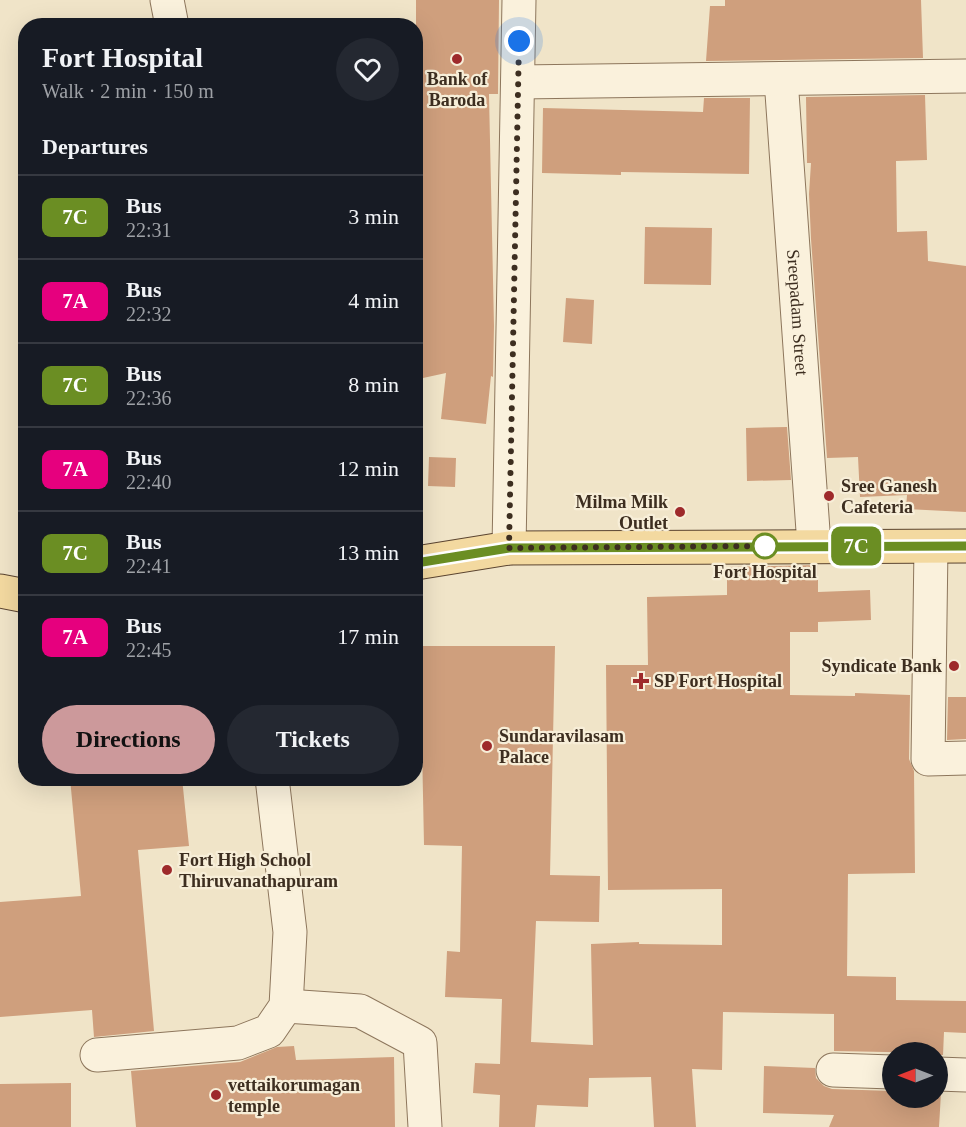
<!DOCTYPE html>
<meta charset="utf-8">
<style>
body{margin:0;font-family:Georgia,serif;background:#242831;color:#f1f3f6;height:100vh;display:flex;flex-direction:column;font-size:22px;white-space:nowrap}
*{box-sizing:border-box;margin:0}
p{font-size:20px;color:#9ea1a6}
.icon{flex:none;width:33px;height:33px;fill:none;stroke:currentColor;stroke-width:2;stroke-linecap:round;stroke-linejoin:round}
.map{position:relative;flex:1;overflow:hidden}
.drawer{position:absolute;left:18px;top:18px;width:405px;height:768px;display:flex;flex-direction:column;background:#171b24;border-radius:24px;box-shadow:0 6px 24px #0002}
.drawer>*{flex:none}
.badge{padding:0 12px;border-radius:9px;font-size:21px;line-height:39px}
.needle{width:39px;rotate:270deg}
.fabs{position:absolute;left:882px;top:1042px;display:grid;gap:12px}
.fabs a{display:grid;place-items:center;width:66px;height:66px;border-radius:50%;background:#171b24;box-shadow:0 6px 24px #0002;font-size:30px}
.you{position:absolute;width:30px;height:30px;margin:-15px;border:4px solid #fff;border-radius:50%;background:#1a73e8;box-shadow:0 0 0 9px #1a73e833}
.map>.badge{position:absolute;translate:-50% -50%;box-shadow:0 0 0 3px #fff}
h2{padding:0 24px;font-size:22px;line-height:54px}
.round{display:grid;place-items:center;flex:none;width:63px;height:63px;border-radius:32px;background:#242831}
.overview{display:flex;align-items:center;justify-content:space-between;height:102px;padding:0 24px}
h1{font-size:28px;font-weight:700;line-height:45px}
.cta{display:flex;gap:12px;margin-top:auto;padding:12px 24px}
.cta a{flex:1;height:69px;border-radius:36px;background:#cc999b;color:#111;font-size:24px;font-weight:700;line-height:69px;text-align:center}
.cta a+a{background:#242831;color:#f1f3f6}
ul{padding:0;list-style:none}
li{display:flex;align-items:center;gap:18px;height:84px;padding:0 24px;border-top:2px solid #363941}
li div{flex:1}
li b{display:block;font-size:22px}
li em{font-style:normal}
li .badge{min-width:66px;font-weight:700;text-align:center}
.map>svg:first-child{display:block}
.building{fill:#cf9f7d}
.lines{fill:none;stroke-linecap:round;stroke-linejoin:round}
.minor-casing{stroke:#8d765c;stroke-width:35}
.major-casing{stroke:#5b4430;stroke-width:35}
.minor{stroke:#faf1dc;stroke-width:33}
.major{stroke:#f3d9a0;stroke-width:33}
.line-casing{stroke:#fff;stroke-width:14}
.line{stroke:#6b8e23;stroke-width:9}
.walk{stroke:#3d2e20;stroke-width:6;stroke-dasharray:0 10.8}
.poi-dot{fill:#9e2a2b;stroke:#f7eed8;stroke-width:2}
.stop-dot{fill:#fff;stroke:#6b8e23;stroke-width:3}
.labels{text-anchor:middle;stroke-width:4.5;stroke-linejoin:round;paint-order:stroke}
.poi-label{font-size:18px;font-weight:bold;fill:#3d2e20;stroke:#f7eed8;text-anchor:start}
.street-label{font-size:18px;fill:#3d2e20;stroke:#f7eed8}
.stop-label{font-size:18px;font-weight:bold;fill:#3d2e20;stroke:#f7eed8}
</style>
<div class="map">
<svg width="966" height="1127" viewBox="0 0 966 1127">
<rect width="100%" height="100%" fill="#f0e4c8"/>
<path class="building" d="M416,0h83l-1,94h-9l5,232 -1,51 -2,-1 -5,48 -45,-5 5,-46 -23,5 -7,-35z
M725,0h196l2,58 -217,3 4,-55h15z
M925,95l2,65 -31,1 1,71 30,-1 1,30 38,5v246l-60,-3 1,-14 -47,2 -2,-40 -31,1 -16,-219 -2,-45 2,-31h-4l-1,-66z
M704,98h46l-1,76 -128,-2v3l-79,-2 1,-65 160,4z
M645,227l67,1 -1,57 -67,-1z
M566,298l28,2 -2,44 -29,-2z
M787,427l4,53 -44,1 -1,-53z
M429,457l27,1 -1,29 -27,-1z
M818,565v27l52,-2 1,30 -53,2v10h-28v63l65,1v-3l55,2 -1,64 5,12 1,102 -67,1 -1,102 49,1v23l70,1v32l-22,-1 -1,23h-5v-2l-104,-2v-37l-111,-2 -1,58 -30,-1 4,58h-42l-3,-50 -62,1 -1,29 -51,-2 -2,22h-36l1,-32 -27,-2 2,-30 25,1 2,-65 -57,-2 2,-46 13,1 2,-106 -38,-1 -4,-199h135l-5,229 50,1 -1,46 -63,-1 -5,121 62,3 -2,-101 48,-2v2l83,1v-56l-114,1 -2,-225h42l-1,-68 80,-2v-28z
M948,697h18v42l-19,1z
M70,778h112l7,68 -51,4 16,181 -60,6 -2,-27 -92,7v-115l81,-6z
M294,1046l2,14 98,-3 1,70h-259l-5,-56 109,-9 37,-15z
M764,1066l51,2 1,10 8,8 8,3 60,2v7h46v-5h3l-2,34h-110l5,-12 -71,-2z
M71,1083v44h-71v-43z"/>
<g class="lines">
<g class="minor-casing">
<g id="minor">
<path d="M167,0l5,26"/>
<path id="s1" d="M781,79l33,466"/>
<path d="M518,82l448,-6"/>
<path d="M931,547l-3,212 38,-1"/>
<path d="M509,548l10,-548"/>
<path d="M286,1006l74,5 60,32 5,84"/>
<path d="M97,1055l141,-12 31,-12 17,-25 4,-74 -18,-154"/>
<path d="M833,1070l59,2"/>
<path d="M938,1074l28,1"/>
</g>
</g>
<g class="major-casing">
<path id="major" d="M416,563l93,-15 457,-2
M0,591l26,5"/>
</g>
<use href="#minor" class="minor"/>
<use href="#major" class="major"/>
</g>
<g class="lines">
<g class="line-casing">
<path id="line" d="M416,563l93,-15 457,-2"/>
</g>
<use href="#line" class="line"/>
<path class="walk" d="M519,41l-10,507 258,-2h-2"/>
</g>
<g class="poi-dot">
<circle cx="457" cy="59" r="6"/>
<circle cx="829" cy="496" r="6"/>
<circle cx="680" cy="512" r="6"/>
<circle cx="954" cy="666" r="6"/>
<path d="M638 672h6v6h6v6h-6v6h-6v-6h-6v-6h6z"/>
<circle cx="487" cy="746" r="6"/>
<circle cx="167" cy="870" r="6"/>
<circle cx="216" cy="1095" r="6"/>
</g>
<circle class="stop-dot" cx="765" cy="546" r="12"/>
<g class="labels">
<g class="poi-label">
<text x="457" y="85" text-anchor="middle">Bank of<tspan x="457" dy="21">Baroda</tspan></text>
<text x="841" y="492">Sree Ganesh<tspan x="841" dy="21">Cafeteria</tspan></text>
<text x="668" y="508" text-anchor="end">Milma Milk<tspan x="668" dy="21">Outlet</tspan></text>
<text x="942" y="672" text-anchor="end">Syndicate Bank</text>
<text x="654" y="687">SP Fort Hospital</text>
<text x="499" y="742">Sundaravilasam<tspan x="499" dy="21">Palace</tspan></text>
<text x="179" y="866">Fort High School<tspan x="179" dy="21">Thiruvanathapuram</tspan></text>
<text x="228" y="1091">vettaikorumagan<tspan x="228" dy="21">temple</tspan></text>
</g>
<g class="street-label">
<text dy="6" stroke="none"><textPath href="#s1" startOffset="234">Sreepadam Street</textPath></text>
</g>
<g class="stop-label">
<text x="765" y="578">Fort Hospital</text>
</g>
</g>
</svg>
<div class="fabs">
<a><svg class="needle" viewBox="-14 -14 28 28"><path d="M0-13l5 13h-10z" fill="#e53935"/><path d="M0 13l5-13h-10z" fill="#9ea1a6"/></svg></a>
</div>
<div class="you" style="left:519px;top:41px"></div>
<b class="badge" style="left:856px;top:546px;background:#6b8e23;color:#fff">7C</b>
<section class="drawer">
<div class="overview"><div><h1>Fort Hospital</h1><p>Walk · 2 min · 150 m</p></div><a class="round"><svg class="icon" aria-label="heart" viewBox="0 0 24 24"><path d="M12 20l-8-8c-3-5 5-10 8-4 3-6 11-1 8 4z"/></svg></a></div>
<h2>Departures</h2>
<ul>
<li><span class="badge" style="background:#6b8e23;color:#fff">7C</span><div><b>Bus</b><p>22:31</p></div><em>3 min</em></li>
<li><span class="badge" style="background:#e6007e;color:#fff">7A</span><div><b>Bus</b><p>22:32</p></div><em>4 min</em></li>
<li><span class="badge" style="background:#6b8e23;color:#fff">7C</span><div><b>Bus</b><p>22:36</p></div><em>8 min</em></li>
<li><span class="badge" style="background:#e6007e;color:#fff">7A</span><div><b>Bus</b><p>22:40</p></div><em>12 min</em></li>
<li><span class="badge" style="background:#6b8e23;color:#fff">7C</span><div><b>Bus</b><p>22:41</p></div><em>13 min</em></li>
<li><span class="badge" style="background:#e6007e;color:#fff">7A</span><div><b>Bus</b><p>22:45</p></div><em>17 min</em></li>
</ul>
<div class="cta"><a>Directions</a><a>Tickets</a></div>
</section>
</div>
